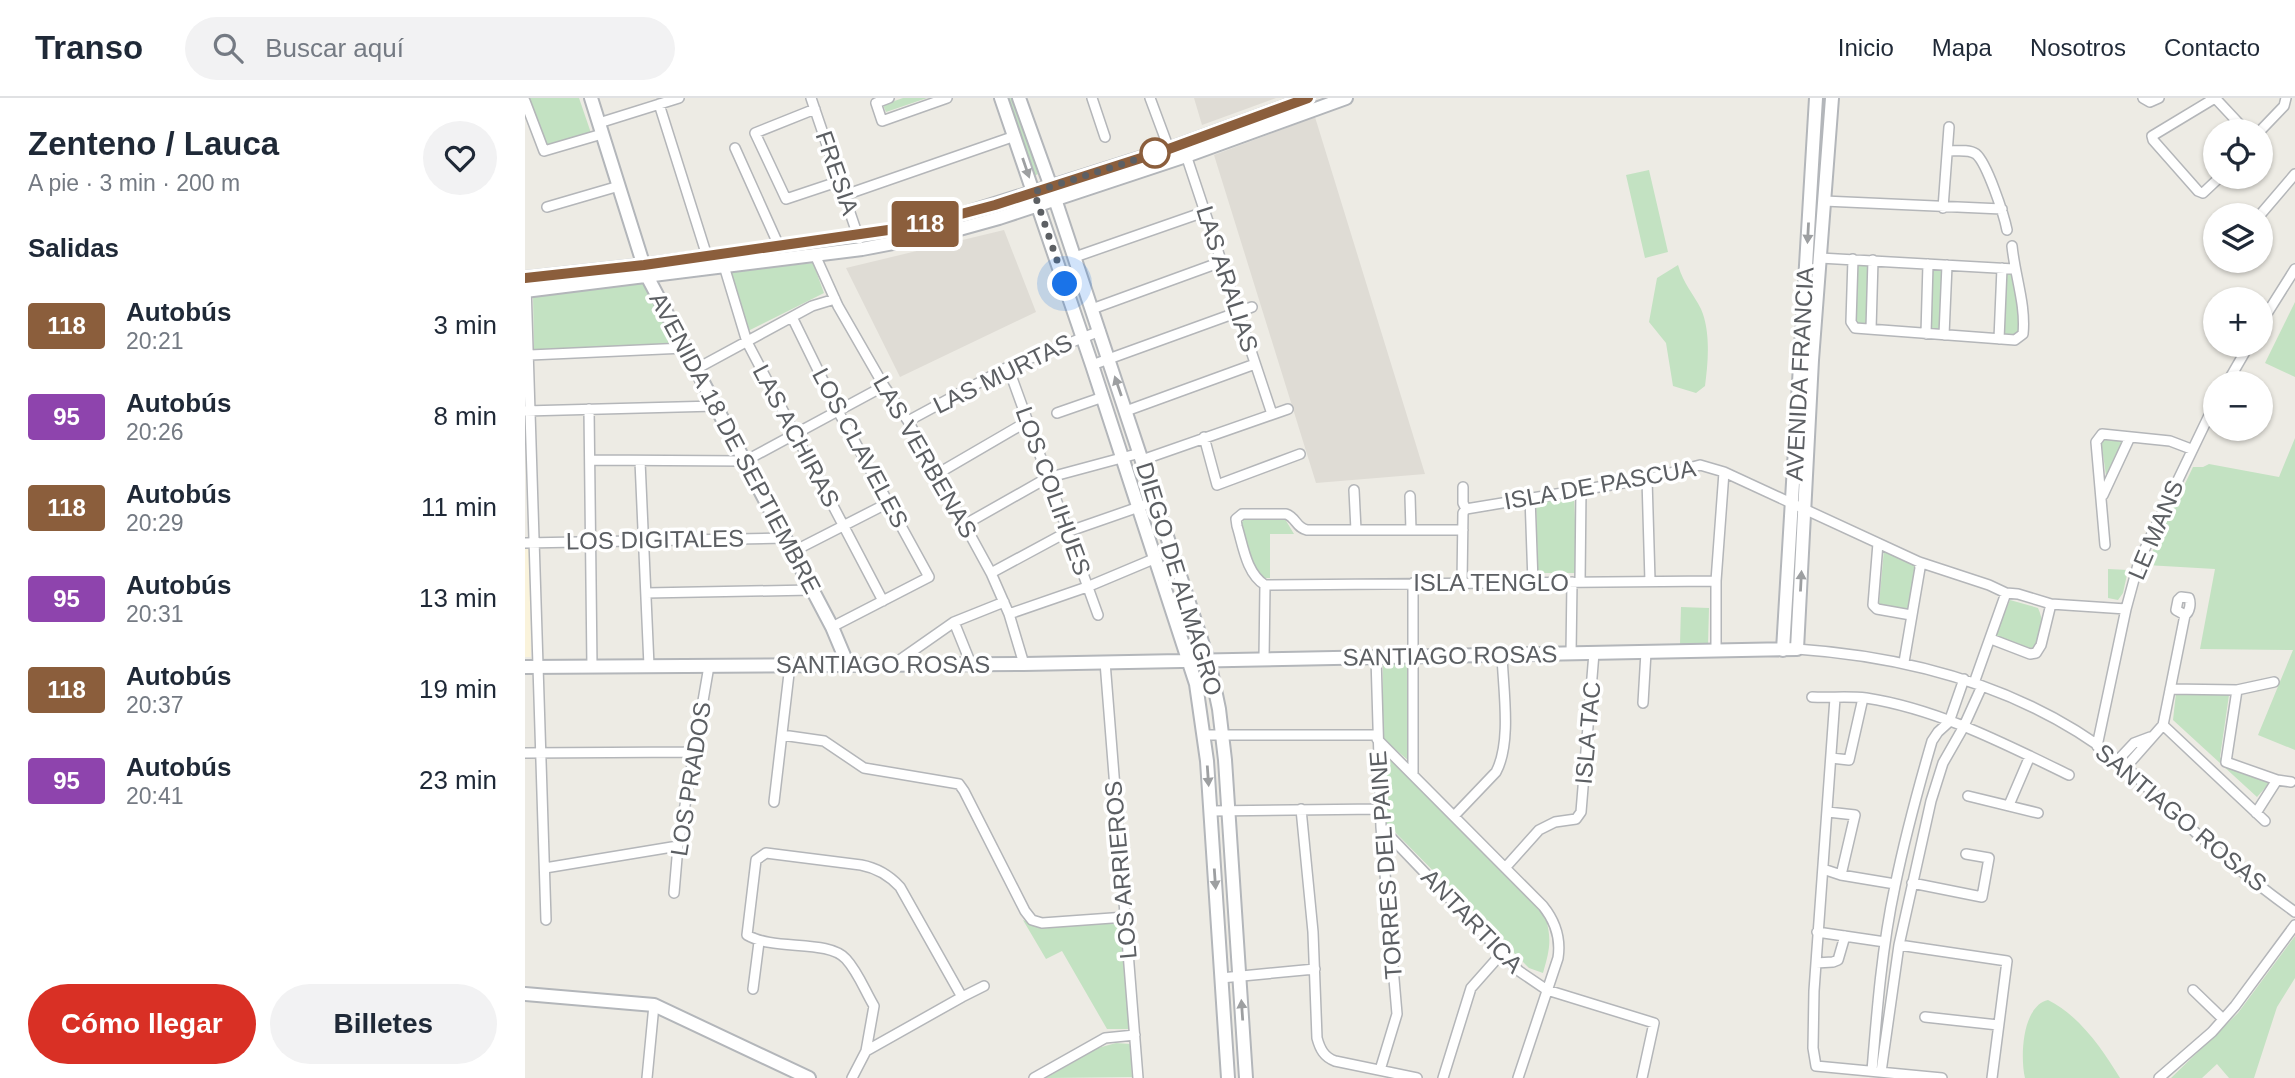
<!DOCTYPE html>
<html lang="es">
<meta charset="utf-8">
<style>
body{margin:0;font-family:Helvetica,sans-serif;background:#f2f2f3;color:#1f2937;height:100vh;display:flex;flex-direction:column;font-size:26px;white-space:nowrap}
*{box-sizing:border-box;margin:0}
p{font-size:23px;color:#747a83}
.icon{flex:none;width:38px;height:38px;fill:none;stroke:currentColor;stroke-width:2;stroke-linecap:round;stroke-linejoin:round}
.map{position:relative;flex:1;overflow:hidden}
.side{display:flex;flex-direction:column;background:#fff;width:525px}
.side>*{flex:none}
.badge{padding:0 14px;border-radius:5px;font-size:24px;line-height:46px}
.tools{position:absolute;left:1678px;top:21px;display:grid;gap:14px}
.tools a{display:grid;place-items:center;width:70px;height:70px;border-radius:50%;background:#fff;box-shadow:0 2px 5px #0004;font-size:35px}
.you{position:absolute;width:35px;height:35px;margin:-18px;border:5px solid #fff;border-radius:50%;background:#1a73e8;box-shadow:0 0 0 10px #1a73e833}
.map>.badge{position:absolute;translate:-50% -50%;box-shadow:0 0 0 4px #fff}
h2{padding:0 28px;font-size:26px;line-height:63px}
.round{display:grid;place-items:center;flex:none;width:74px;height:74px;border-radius:37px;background:#f2f2f3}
.headline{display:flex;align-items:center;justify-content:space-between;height:119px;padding:0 28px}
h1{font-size:33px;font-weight:600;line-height:52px}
.action{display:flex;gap:14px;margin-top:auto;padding:14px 28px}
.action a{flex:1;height:80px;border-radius:42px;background:#d93025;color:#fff;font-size:28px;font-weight:600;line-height:80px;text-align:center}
.action a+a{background:#f2f2f3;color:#1f2937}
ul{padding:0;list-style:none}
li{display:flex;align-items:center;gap:21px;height:91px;padding:0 28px}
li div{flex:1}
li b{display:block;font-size:26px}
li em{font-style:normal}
li .badge{min-width:77px;font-weight:700;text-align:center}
header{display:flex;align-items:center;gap:42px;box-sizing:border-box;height:98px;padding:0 35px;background:#fff;border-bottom:2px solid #e0e1e3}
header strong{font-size:33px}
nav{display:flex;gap:38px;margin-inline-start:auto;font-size:24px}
.search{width:490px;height:63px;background:#f2f2f3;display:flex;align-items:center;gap:18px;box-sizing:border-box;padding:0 24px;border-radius:38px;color:#747a83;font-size:26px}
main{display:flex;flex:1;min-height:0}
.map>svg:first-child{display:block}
.commercial{fill:#faf3db}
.education{fill:#dfdcd5}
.green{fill:#c3e2c2}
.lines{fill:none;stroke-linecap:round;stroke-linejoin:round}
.street-casing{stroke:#b4b6b9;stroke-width:12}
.secondary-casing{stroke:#b3b6ba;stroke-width:16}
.street{stroke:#fff;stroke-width:9}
.secondary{stroke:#fff;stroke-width:12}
.oneway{fill:#9d9fa1}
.line-casing{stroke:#fff;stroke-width:16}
.line{stroke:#8b5e3c;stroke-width:10}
.walk{stroke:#5c5f63;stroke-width:7;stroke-dasharray:0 12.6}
.stop-dot{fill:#fff;stroke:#8b5e3c;stroke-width:3.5}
.labels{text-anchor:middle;stroke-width:7;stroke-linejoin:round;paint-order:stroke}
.street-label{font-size:24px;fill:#5c5f63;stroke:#fff}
</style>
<header>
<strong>Transo</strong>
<div class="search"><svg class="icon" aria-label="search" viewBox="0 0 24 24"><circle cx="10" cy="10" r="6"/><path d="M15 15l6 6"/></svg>Buscar aquí</div>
<nav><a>Inicio</a><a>Mapa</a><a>Nosotros</a><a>Contacto</a></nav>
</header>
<main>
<section class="side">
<div class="headline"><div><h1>Zenteno / Lauca</h1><p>A pie · 3 min · 200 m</p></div><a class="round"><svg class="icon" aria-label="heart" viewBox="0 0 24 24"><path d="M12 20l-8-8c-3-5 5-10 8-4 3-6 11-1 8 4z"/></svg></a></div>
<h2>Salidas</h2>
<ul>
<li><span class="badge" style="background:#8b5e3c;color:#fff">118</span><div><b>Autobús</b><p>20:21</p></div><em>3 min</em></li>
<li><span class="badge" style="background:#8e44ad;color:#fff">95</span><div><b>Autobús</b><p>20:26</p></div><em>8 min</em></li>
<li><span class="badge" style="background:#8b5e3c;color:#fff">118</span><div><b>Autobús</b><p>20:29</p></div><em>11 min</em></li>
<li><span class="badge" style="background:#8e44ad;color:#fff">95</span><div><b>Autobús</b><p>20:31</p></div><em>13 min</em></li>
<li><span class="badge" style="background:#8b5e3c;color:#fff">118</span><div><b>Autobús</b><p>20:37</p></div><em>19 min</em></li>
<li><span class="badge" style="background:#8e44ad;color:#fff">95</span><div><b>Autobús</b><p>20:41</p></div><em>23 min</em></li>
</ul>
<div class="action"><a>Cómo llegar</a><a>Billetes</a></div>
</section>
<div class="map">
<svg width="1770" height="980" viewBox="0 0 1770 980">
<rect width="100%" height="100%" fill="#edebe4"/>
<path class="commercial" d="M0,451h4l2,108h-6z"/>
<path class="education" d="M669,0h82l-74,27z
M790,19l110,357 -109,9 -102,-328z
M479,132l32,82 -136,65 -54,-109z"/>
<path class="green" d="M4,0h50l12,35 -46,15z
M378,0h24l-41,14 -3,-7z
M481,0h7l25,76 -4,2z
M1124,72l19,82 -23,6 -19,-83z
M288,165l11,30 -76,38 -18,-59z
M1332,166l12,1 -3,60h-12z
M1153,167c6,20 15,28 23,44 10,23 7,54 4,77l-9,7 -23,-7 -7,-43 -17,-21 8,-44z
M1407,170l12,1 -3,60h-12z
M1480,173l6,2c4,16 18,48 5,62h-13z
M121,183l32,64 -144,8 -1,-58z
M1770,204v75l-30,-14z
M1580,339l22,1 -20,44 -6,-41z
M1770,340v312l-37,-15 35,-85 -93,-1 15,-80 -69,-4 47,-98h10l6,-3 70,13z
M1049,397l3,78h-39l-2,-72z
M724,419l36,2 9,15h-24v44h-8l-7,-6 -14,-47 2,-5z
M1359,451c43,20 36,15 26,61l-2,2 -26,-4 -3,-4z
M1583,471l20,1 -5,23 -5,7 -10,-2z
M1485,502l28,8c7,15 4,28 -4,41l-7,1 -30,-12 -1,-4z
M1156,509l28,1 -1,36h-28z
M858,559h27l-1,104 -27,-23z
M1651,595l53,2 -9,62 5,8 49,13 -17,19 -84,-77z
M859,656l161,162c7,23 5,33 -2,57l-14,-5 -143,-145z
M498,822l19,7 80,-5 7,107h-22l-45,-78 -16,8z
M1770,838v42l-18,29 -23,71h-25l-12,-14 -15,14h-31l67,-65z
M1523,902c31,15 55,50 72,78h-95c-5,-21 -3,-72 23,-78z
M591,945l14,1 2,33 -86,1 52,-30z"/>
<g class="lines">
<g class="street-casing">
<path id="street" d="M286,0l48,141
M364,0l-13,5 6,18 65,-23
M567,0l13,39
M625,0l19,51
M1618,0l7,4 9,-4
M1690,0l-63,38 1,4 45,51 5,2 17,-16
M1691,1l30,32
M0,3l19,50 58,-17
M134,6l48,152
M290,11l-60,24 31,66 54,-18
M74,25l80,-25
M1735,33l24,-25 2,-8
M210,50l44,98
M1423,53c8,0 21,-2 28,3 11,9 28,61 31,76
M660,54l87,262
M320,97l170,-59
M1299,103l178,8
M22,109l72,-21
M1418,110l6,-81
M1735,117l35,-41
M290,157l23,51 46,80 24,35 83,152 18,41 15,50
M550,159l129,-45
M1295,160l194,11
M1328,161l-2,63 4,6 160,12 8,-6c3,-29 -8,-58 -11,-88
M199,168l23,76 136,259
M1,187l20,635
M567,211l129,-47
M267,219l46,94 91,166 -97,50
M1736,225l34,-54
M1346,231l2,-69
M1401,236l2,-70
M1419,237l3,-70
M1474,241l3,-71
M5,257l155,-7
M567,267l160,-58
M483,269l90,248
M171,271l116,-63 23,-7
M1702,285l22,-38
M64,311l3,258
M0,313l191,-5
M601,313l129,-47
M532,315l46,-16
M383,323l100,-54 92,-36
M679,339l13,48 83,-31
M65,362l155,1 139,-75
M617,362l146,-51
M115,363l9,205
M412,376l91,-53
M1122,381l3,102
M829,392l2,40
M1578,397l27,-58
M885,398l1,34
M1005,399l3,85
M941,411l181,-30 53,-14 24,7 195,90 70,23 17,8 12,1 33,10 75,5
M439,427l83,-47 93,-25
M0,445l260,-5
M1353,445l-5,62 4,4 34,6
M1580,447l-9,-103 6,-8 68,7 21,8
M267,454l96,-49
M466,475l76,-41 89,-31
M1055,484l1,-93
M888,485v191
M937,485l1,-70 3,-4 -3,-6v-16
M740,487l451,-4
M740,487c-19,-12 -22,-40 -28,-59l-1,-7 6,-5h44c10,3 10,14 21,16h156
M121,495l166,-3
M484,516l78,-27 69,-29
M429,524l17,42
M1466,541l39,15 6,-1 5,-8 10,-41
M1272,551c115,8 229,39 321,111 18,14 33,33 50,48 41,37 82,72 127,104
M1191,553v-70l8,-109
M1046,556l1,-72
M851,559l5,170 16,187 -17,56
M739,561l1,-74
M580,564l33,416
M1379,564l16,-94 -1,-6
M369,566l60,-42 50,-20
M1449,585l32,-90
M1645,591l67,1 37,-8
M1712,592l-11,72 51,18 14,2
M1287,599c17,1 37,-1 54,1 72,11 139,46 203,77
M1310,600l-21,293 -1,57 3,18 126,12
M1118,605l3,-51
M1638,627l102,96
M257,637l42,6 40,27 95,16 5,7 61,120 7,9 10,3 84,-6
M680,637h171
M852,641l166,167c12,15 18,33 15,52l-40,120
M1572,648l29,-137 13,-48 76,-158
M0,655l169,-1
M1306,660l18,2 14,-62
M1593,662l16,-17 16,-6
M1601,669l37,-42 22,-110c5,-3 6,-12 4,-17l-8,-1 -3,3 -2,10 9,5
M1443,698l70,17
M249,704l16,-137
M1484,707l21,-49
M776,711l12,123 4,106c3,11 7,19 18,23l82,17
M685,713l170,-2
M1303,714l27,3 -14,60
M1731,715l21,-33
M929,718l42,-44c16,-30 7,-84 6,-117
M856,729l138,144 28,19 107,33 -12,55
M20,770l133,-22
M980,770l34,-38 16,-8 21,-3 5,-7 13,-159
M1298,771l18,6 54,9
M1387,785l70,14 7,-39 -23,-4
M149,795l4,-47 31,-180
M1292,834l68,10
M1374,847l108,16 -15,117
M1291,865l17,-1 5,-2 7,-24
M696,880l94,-9
M228,891l6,-47
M1668,892l30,29
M437,899l22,-11
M1400,919l73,8
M1347,973c5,-62 10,-124 23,-185 10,-49 23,-97 37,-145l6,-9 11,-10 15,-43
M1356,974l18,-127 32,-144 12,-38 20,-35 19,-42
M122,980l7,-73
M327,980l14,-27 8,-45c-9,-15 -16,-34 -28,-47 -18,-20 -72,-8 -99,-24l9,-75 10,-7 95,12c16,3 28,10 39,22l62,110 -96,54
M509,980l71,-40 30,-3
M918,980l28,-90 31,-35
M1634,980l53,-46 23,-26 60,-81"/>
</g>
<g class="secondary-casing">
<path id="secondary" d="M66,0l56,178 185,351 16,38
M476,0l91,267 104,319 11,77 21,317
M494,0l32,89 159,479 9,43 6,51 21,318
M0,180l119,-13 214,-29 86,-16 222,-70 142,-52
M0,193l337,-42 83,-16 54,-15 187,-62 160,-58
M1258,552l33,-552
M0,569l499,-3 773,-15 15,-289 20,-262
M0,896l129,11 155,73"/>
</g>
<use href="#street" class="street"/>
<use href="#secondary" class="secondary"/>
</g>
<defs><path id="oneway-solid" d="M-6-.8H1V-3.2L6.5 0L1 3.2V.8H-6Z" transform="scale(1.75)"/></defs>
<g class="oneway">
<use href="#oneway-solid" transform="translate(501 70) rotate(71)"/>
<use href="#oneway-solid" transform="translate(1283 135) rotate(93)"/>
<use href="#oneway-solid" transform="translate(593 288) rotate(-109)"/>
<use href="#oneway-solid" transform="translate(1276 483) rotate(-87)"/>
<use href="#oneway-solid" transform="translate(683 678) rotate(86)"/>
<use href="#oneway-solid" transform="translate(690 781) rotate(86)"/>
<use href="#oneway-solid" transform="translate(717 912) rotate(-94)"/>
</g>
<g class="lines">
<g class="line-casing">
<path id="line" d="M0,180l119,-13 272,-39 79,-21 171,-55 142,-52"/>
</g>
<use href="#line" class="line"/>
<path class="walk" d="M540,186l-31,-92 132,-42 -11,3"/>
</g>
<circle class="stop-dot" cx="630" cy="55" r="14"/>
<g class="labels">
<g class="street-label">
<text transform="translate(312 75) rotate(71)" y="8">FRESIA</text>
<text transform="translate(702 181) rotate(72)" y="8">LAS ARALIAS</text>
<text transform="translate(478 276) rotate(-26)" y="8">LAS MURTAS</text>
<text transform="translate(1275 276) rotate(-87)" y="8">AVENIDA FRANCIA</text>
<text transform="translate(271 338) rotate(62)" y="8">LAS ACHIRAS</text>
<text transform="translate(210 345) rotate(62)" y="8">AVENIDA 18 DE SEPTIEMBRE</text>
<text transform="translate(335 350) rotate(62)" y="8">LOS CLAVELES</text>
<text transform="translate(400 359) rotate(60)" y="8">LAS VERBENAS</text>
<text transform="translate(1075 387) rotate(-10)" y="8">ISLA DE PASCUA</text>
<text transform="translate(528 393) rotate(70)" y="8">LOS COLIHUES</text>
<text transform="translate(1631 432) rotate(-67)" y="8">LE MANS</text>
<text transform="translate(130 442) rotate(-1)" y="8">LOS DIGITALES</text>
<text transform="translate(654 481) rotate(73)" y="8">DIEGO DE ALMAGRO</text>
<text x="966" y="493">ISLA TENGLO</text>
<text transform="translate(925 558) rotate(-1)" y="8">SANTIAGO ROSAS</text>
<text x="358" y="575">SANTIAGO ROSAS</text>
<text transform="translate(1063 635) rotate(-85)" y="8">ISLA TAC</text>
<text transform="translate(166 681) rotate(-81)" y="8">LOS PRADOS</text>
<text transform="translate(1656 720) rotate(40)" y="8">SANTIAGO ROSAS</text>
<text transform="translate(861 767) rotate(-94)" y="8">TORRES DEL PAINE</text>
<text transform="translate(596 772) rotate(-95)" y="8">LOS ARRIEROS</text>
<text transform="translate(947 823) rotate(46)" y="8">ANTARTICA</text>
</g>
</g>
</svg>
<div class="tools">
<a><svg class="icon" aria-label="locate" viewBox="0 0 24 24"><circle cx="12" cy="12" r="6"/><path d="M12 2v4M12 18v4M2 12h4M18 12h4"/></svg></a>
<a><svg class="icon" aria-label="layers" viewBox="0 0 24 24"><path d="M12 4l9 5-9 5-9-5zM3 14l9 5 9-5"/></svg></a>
<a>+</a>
<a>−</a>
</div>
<div class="you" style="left:540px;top:186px"></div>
<b class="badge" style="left:400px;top:126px;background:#8b5e3c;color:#fff">118</b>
</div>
</main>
